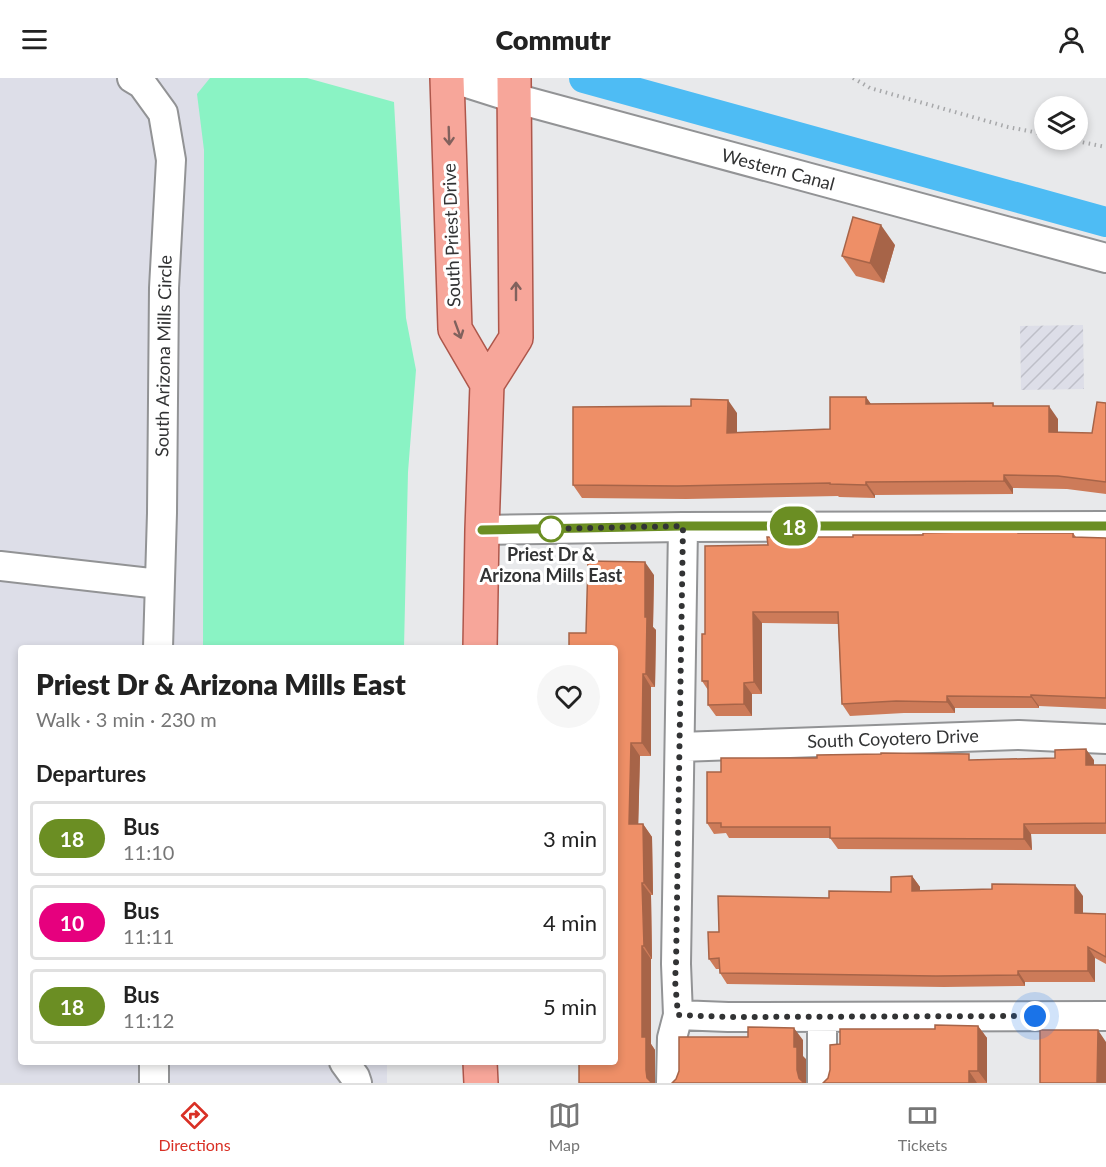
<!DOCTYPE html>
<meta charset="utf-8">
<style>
body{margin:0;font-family:Lato,sans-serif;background:#f6f6f6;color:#222;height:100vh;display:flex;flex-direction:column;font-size:22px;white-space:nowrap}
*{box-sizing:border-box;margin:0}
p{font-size:20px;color:#767676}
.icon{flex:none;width:33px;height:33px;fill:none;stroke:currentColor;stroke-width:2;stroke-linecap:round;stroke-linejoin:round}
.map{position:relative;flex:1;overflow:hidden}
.details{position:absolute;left:18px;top:567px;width:600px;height:420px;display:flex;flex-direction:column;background:#fff;border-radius:6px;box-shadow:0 3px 9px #0003}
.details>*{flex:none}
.badge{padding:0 12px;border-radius:20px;font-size:21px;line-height:39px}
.controls{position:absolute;left:1034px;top:18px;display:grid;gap:12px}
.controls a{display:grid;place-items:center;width:54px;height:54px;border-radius:50%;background:#fff;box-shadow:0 3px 9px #0003;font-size:30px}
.you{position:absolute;width:30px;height:30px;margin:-15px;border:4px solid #fff;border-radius:50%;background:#1a73e8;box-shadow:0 0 0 9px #1a73e833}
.map>.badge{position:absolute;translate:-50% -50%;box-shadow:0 0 0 3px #fff}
h2{padding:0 18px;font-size:22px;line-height:54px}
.round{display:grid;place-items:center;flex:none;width:63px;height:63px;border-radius:32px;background:#f6f6f6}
.overview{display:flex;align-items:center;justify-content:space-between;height:102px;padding:0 18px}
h1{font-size:28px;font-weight:800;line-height:45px}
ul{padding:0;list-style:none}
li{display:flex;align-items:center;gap:18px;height:75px;margin:0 12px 9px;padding:0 6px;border:3px solid #e0e0e0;border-radius:6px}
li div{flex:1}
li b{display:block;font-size:22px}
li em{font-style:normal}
li .badge{min-width:66px;font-weight:700;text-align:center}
header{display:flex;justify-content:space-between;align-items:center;height:78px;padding:0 18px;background:#fff;font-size:27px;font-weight:800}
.tab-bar{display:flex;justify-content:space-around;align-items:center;height:84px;border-top:2px solid #e0e0e0;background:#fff;font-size:16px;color:#767676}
.tab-bar a{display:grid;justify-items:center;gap:3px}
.tab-bar .active{color:#d93025}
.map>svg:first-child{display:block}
.built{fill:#dddee8}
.industrial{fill:url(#industrial-furrows)}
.green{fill:#8af3c4}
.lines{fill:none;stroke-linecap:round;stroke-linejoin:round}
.canal{stroke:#4ebcf4;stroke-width:30}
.minor-casing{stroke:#929395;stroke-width:32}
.major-casing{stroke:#ae574b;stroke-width:36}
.path{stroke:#a7a8aa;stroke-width:4;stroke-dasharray:1.5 4.5;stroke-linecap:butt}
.minor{stroke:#fff;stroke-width:28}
.major{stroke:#f7a69a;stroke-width:33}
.wall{fill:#cd7b59}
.shaded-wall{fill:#a76448}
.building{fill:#ee8f67;stroke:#a76448;stroke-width:1.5}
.oneway{stroke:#81615d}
.line-casing{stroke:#fff;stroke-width:14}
.line{stroke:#6b8e23;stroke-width:9}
.walk{stroke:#323334;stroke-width:6;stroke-dasharray:0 10.8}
.stop-dot{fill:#fff;stroke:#6b8e23;stroke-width:3}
.labels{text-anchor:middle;stroke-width:6;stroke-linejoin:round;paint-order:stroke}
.street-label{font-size:18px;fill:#323334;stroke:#fff}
.stop-label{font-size:18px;font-weight:bold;fill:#323334;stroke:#fff}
</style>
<header><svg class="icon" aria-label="menu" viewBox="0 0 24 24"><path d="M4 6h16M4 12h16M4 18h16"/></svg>Commutr<svg class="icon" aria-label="person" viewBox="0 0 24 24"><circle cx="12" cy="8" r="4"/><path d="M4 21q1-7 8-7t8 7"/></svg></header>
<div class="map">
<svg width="1106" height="1005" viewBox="0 0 1106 1005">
<defs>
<pattern id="industrial-furrows" width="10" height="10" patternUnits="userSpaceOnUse" patternTransform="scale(1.5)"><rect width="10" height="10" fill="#dddee8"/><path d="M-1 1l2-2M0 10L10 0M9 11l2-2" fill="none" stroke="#bebfc8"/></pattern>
</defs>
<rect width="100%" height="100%" fill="#e8e9eb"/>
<path class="built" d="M0,0h233l153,570h-365v414h366v21h-387z"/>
<path class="industrial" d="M1083,247l1,64 -63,1 -1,-64z"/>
<path class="green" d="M210,0h97l87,24 12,216 10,52 -8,102 -4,176h-201l1,-498 -7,-56z"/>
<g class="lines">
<path class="canal" d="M584,0l522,144"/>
<g class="minor-casing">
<path id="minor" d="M132,0l10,6 21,29 8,47 -7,128 -2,225 -4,135
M451,0l63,20 592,160
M482,452l201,-3 423,-1
M0,488l159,18
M680,669l339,-12 87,4
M678,937l50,2 378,-1
M822,939v66
M344,984l11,15 2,6
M154,1005v-21
M671,1005l1,-45 6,-23 -2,-51 7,-437"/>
</g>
<g class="major-casing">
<path id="major" d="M447,0l8,251 32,55
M480,570l2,-118 5,-146 29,-46 -2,-260
M480,984l1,21"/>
</g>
<path class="path" d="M853,0l17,10 138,39 36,7
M1071,62l35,7"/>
<use href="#minor" class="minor"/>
<use href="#major" class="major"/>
</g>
<path class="wall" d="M895,167l-11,38 -28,-7 -14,-20z
M866,319l5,7 122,-1 1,3 64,13v14h34l14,-30v91l-39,-5 -54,-1v6l-138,1v3l-36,-1 -1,-1 -152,3 -104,-1 -9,-13 118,-79 46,7v20l93,-4z
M1018,453l1,2h54l3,4 30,1v171l-67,-3v2h-84v5h-51l-54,3 -8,-12 -4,-80 -76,-1v71h-10v22h-36l-8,-11v-15l-6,-9 3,-47 63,-89 85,-8z
M654,497l-1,52 3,3 -1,57h-4v69h-11l-2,68h5l9,13 1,58h-2l1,64h-1v85l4,6v33h-76l7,-450z
M974,682h120v5h12v69h-75l1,16 -194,-1 -8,-11h-101l-3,-5 -12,1 -7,-11 14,-51z
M912,798l8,11v4l163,5v18h23v50l-11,-6v24h-70v4l-81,1 -217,-3 -7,-11v-4h-4l-7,-10 10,-27 110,-34 62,-6z
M978,948l9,12v45h-164l5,-5 12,-34 95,-15z"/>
<path class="shaded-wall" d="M881,147l14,20 -11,38 -14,-20z
M866,319l9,13 -9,-6z
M728,322l9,13v33l-10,-13z
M1049,328l9,13v26l-9,-13z
M1004,397l9,13v6l-9,-13z
M866,404l9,13v3l-9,-13z
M645,484l9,13 -1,52 3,3 -1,57 -9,-13 -1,-57z
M753,534l9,11v71l-8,-12z
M643,596l8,13v69l-9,-13z
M744,605l8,11v22l-8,-12z
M1031,617l8,11v2l-8,-11z
M947,618l8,12v5l-8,-11z
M631,665l9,13 -2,81 -9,-13z
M1086,671l8,11v15l-8,-10z
M643,746l9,13 1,58 -9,-12z
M1024,746l7,10 1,16 -8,-11z
M912,798l8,11v14l-8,-10z
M642,805l9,12 1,64 -8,-13z
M1075,807l8,11v28l-8,-11z
M642,868l9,13v85l4,6v33h-4l-4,-5 -1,-8 -4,-33z
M1088,869l7,11v24l-7,-11z
M1018,893l7,11v4l-7,-11z
M978,948l9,12v45l-9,-12z
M794,950l9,12v16l3,3v24h-4l-3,-5 -2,-8 -3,-23z
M1098,952l8,12v41h-9z
M969,993l8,12h-8z"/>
<path class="building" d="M853,139l28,8 -11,38 -28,-7z
M830,319h36v7l127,-1v3h56v26l43,1 5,-31 9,1v79l-48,-6 -54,-1v6l-138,1v3l-36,-1v-1l-153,3 -104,-1v-78l118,-1v-7l37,1 -1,33 103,-4z
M1005,453h13v2h55v4l33,1v160l-75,-3v2l-84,-1v6l-51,-1 -54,3 -4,-92h-85l1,70 -10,1v21l-36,1v-24h-6v-47h3v-88l63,-1 -1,-8h86v-2h70v-2z
M588,483l57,1v55h2l-1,57h-3l-1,69h-11l-2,81h14l1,59h-2l2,63h-2v91h4v33l1,8 5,5h-73v-21h36v-414h-46v-15h17z
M1086,671v16h20v58l-82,1v15l-194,-1v-11h-109v-4h-14v-51h14v-14h96v-3l64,-1v-1l88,1v6l86,-2v-8z
M912,798v15l80,-2v-5l83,1v28l31,1v43l-18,-10v24h-70v4l-82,1 -216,-3 -1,-15 -10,1 -1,-27h11l-1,-36 111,2v-7l62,1v-15z
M935,947l43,1v45h-9v12h-146l5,-5 2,-8v-25l10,-1v-15h95z
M748,949l46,1v19h3v23l2,8 5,5h-132l4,-4 3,-8v-34h69z
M1040,952h58l-1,53h-57z"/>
<defs><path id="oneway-shaft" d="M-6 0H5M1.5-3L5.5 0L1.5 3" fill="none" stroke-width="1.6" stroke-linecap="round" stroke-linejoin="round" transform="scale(1.5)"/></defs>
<g class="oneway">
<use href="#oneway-shaft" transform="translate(449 58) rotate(88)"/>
<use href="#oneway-shaft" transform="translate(516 213) rotate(-90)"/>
<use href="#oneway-shaft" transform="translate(458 252) rotate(70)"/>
</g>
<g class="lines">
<g class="line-casing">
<path id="line" d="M482,452l201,-4h423"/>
</g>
<use href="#line" class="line"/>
<path class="walk" d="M551,451h-2l134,-3 -7,438 -1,16 3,35 50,2 307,-1"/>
</g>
<circle class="stop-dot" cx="551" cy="451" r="12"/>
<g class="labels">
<g class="street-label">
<text transform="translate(778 92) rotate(15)" y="6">Western Canal</text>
<text transform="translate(452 157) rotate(-92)" y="6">South Priest Drive</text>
<text transform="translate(164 278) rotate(-89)" y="6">South Arizona Mills Circle</text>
<text transform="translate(893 661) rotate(-2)" y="6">South Coyotero Drive</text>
</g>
<g class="stop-label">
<text x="551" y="483">Priest Dr &amp;<tspan x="551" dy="21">Arizona Mills East</tspan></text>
</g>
</g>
</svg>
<div class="controls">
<a><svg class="icon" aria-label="layers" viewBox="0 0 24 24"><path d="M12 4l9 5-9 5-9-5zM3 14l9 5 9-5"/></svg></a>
</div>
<div class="you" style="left:1035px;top:938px"></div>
<b class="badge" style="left:794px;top:448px;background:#6b8e23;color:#fff">18</b>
<section class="details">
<div class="overview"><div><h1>Priest Dr &amp; Arizona Mills East</h1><p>Walk · 3 min · 230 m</p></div><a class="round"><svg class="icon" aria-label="heart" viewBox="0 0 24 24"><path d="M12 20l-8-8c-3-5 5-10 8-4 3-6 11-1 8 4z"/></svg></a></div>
<h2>Departures</h2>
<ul>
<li><span class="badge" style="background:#6b8e23;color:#fff">18</span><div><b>Bus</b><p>11:10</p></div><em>3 min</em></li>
<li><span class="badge" style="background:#e6007e;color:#fff">10</span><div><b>Bus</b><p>11:11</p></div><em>4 min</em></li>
<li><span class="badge" style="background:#6b8e23;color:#fff">18</span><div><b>Bus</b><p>11:12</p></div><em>5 min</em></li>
</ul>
</section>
</div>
<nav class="tab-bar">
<a class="active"><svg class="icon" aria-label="directions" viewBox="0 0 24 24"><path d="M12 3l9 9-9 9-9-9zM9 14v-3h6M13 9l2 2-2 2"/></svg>Directions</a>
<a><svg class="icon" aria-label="map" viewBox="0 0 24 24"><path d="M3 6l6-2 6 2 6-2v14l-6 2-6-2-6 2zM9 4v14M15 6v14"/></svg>Map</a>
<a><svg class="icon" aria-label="tickets" viewBox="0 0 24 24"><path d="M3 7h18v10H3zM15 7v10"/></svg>Tickets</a>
</nav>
